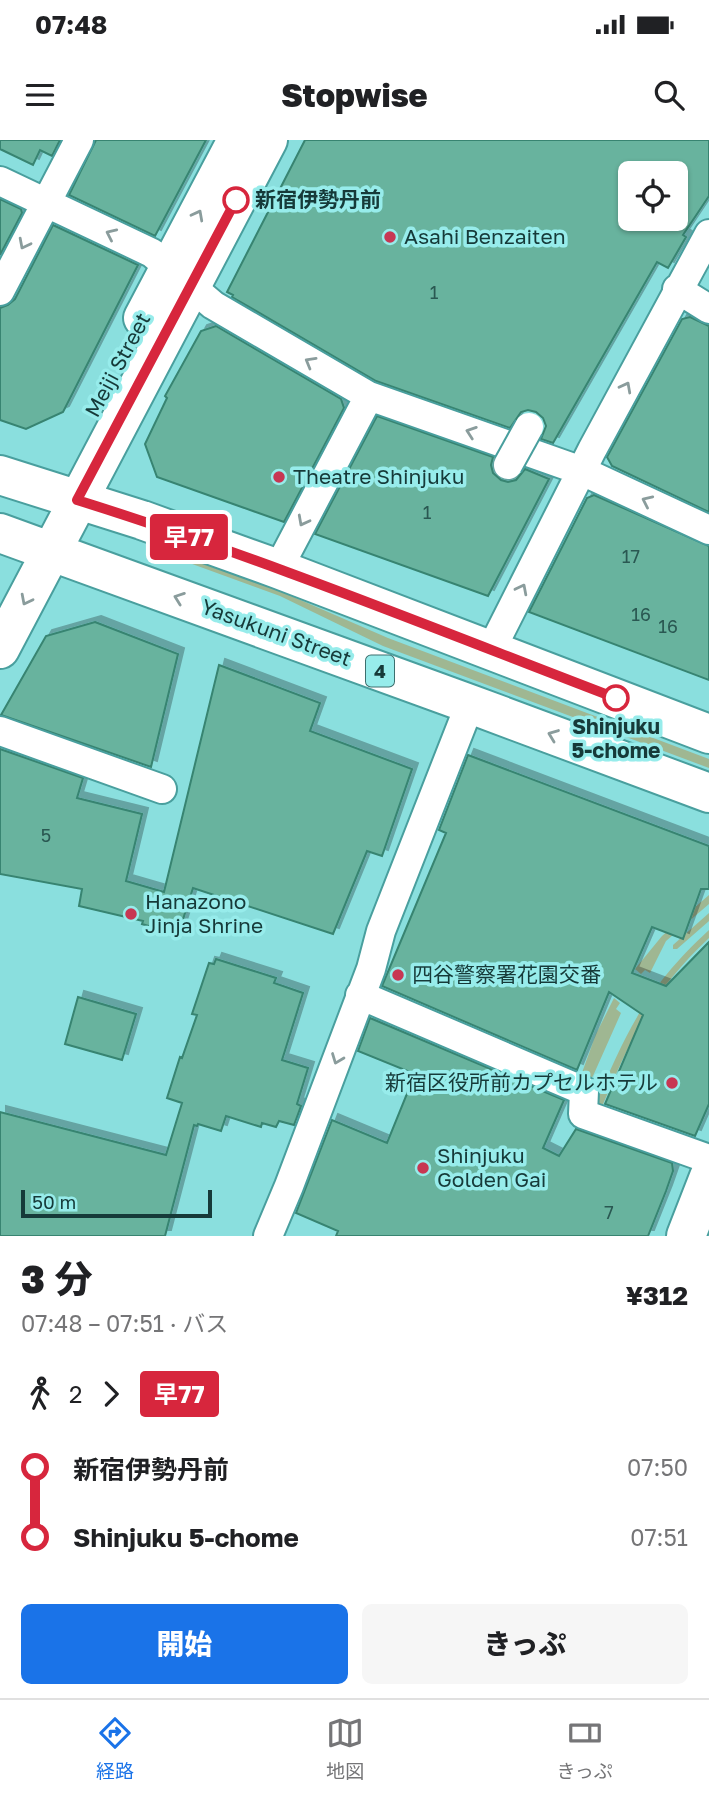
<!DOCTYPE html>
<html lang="ja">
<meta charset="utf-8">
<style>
body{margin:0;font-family:"Golos Text","Noto Sans JP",sans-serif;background:#f6f6f6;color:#202124;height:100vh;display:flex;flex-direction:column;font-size:26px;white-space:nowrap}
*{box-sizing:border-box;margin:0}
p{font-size:23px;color:#757577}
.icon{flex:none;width:38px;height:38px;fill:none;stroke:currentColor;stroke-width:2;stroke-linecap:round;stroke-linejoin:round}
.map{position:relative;height:1096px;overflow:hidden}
.details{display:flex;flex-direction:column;background:#fff;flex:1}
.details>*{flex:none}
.badge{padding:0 14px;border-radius:5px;font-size:24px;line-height:46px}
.buttons{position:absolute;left:618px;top:21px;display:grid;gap:14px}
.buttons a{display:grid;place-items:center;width:70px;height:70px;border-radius:10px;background:#fff;box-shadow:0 2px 5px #0004;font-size:35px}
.scale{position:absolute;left:21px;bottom:18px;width:191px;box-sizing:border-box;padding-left:7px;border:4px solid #163a39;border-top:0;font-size:19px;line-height:24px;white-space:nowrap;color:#163a39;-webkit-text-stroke:5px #97eceb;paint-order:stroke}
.map>.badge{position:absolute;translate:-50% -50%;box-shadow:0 0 0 4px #fff}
.legs{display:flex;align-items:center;gap:10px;height:77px;padding:0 21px;font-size:23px}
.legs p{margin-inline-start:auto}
.overview{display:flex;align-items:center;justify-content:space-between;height:119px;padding:0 21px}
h1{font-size:38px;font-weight:800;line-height:52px}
.cta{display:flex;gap:14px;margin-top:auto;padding:14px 21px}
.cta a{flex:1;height:80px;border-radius:10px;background:#1a73e8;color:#fff;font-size:28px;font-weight:800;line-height:80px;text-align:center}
.cta a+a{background:#f6f6f6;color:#202124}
ul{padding:0 21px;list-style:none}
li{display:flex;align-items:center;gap:24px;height:70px;font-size:26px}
li i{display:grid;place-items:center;width:10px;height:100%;margin:0 9px;background:currentColor}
li i::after{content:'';width:18px;height:18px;margin:-9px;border:5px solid;border-radius:50%;background:#fff}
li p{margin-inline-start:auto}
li:first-child i{background:linear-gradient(#0000 50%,currentColor 0)}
li:last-child i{background:linear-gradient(currentColor 50%,#0000 0)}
.status{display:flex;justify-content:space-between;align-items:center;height:49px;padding:0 35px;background:#fff;direction:ltr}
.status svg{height:19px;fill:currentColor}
header{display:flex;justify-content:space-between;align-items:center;height:91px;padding:0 21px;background:#fff;font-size:32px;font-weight:800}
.menu{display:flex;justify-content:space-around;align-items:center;height:98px;border-top:2px solid #e0e0e0;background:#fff;font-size:19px;color:#757577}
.menu a{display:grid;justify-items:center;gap:4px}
.menu .on{color:#1a73e8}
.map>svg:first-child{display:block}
.green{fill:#9fb792}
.building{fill:#67b39e;stroke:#378471;stroke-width:2;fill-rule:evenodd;filter:url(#shadow)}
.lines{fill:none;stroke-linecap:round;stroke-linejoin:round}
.street-casing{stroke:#499f9e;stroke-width:32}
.secondary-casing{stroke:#499f9e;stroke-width:42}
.primary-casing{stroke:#499f9e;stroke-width:42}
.street{stroke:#fff;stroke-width:28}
.secondary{stroke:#fff;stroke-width:38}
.primary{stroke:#fff;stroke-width:38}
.street-bridge-casing{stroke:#499f9e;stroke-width:32;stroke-linecap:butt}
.street-bridge{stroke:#fff;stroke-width:28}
.oneway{stroke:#8a9c9c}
.line-1-casing{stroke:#fff;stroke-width:16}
.line-1{stroke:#d7263d;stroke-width:10}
.stop-1-dot{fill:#fff;stroke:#d7263d;stroke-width:3.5}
.poi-dot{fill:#c73753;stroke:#97eceb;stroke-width:2.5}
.labels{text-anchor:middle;stroke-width:7;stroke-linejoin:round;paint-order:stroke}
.number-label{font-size:18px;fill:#2a5852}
.shield{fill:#97eceb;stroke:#3d6f6e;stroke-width:2}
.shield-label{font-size:19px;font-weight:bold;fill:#163a39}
.stop-label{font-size:21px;font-weight:bold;fill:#163a39;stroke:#97eceb;text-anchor:start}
.poi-label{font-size:21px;fill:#163a39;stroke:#97eceb;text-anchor:start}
.street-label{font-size:21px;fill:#163a39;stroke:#97eceb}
</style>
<div class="status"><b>07:48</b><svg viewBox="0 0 49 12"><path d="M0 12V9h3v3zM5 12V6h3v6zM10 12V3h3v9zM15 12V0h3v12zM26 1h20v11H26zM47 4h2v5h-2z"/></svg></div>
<header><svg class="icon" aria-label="menu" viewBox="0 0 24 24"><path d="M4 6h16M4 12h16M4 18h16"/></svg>Stopwise<svg class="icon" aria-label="search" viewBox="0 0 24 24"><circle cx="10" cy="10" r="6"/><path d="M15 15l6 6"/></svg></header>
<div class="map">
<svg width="709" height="1096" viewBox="0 0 709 1096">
<defs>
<filter id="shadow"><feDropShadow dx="6" dy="-6" stdDeviation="0" flood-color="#0004"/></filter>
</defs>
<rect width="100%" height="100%" fill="#8adfde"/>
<path class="green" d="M164,410l118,42 106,46 321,121v9l-326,-122 -103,-50 -118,-43z
M709,755v9l-43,37 -16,32 -5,-3 -4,4 -6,-5 27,-33z
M709,773v8l-32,28h-4v-4z
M709,790v8c-58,54 -80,104 -110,176l-4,-8c31,-75 53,-120 114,-176z
M614,858l6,5 -4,6 5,4 -28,63 -5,6 -9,-1 17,-47z"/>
<path class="building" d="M0,0h60l-8,16 -12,-6 -7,15 -33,-16z
M96,0h110l-51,96 -86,-41z
M305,0h404v56l-26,39 3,2 -18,31 -11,-6 -104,181 -12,-4 5,-13 -3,-8 -7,-6 -8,-2 -7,2 -11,16 -134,-47 -144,-84 1,-2 -6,-3zM630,33h46v46h-46z
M0,59l21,10 1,4 -22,42z
M53,85l85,40 -75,147 -37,17 -26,-9v-112l8,-3 7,-6z
M690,177l19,9v186l-97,-46 -5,-9 75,-138z
M216,186l125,73 3,9 -60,114 -127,-45 -12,-33 22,-46 -2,-2 36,-65z
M377,276l116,41 -2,8 2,8 8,7 7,2 8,-2 9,-11 24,10 -61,117 -173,-62z
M594,355l115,51v134l-180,-68 58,-114z
M95,482l83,32 -27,113 -150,-52 45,-79z
M219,525l101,38 -10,28 102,38 -30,87 -15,-5 -34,83 -140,-46 -15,47 -36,-11 1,-3 -64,-15 3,-17 -82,-15v-125l83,29 -6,20 65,16 -16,67 38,11z
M468,615l241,91v43h-8l-18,50 -31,-12 -20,46 34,13 43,-44v162l-14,32 -90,-32 38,-89 -34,-23 -32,78 -195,-84 64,-153 -7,-3z
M216,819l60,19 -2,5 29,10 -21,67 26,8 -11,36 4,2 -7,19 -15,-4 -3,6 -14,-4 -1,4 -35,-11 -5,15 -23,-7 -1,2 -3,-1 -29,111h-165v-124l166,43 16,-52 -15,-5 13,-41 2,1 15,-43 -5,-1 17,-51 5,1z
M78,857l58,17 -14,46 -57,-16z
M370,878l194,82 -21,48 16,8 17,-27 96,34 1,8 -7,20 -18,45h-312l2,-5 -42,-18 36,-93 55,23 28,-69 -57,-23z"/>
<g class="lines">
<g class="street-casing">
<path id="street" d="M0,41l152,72 61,52 156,91 213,75 127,59
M677,149l32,20
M0,151l79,-151
M278,429l91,-173
M491,510l101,-200 117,-216
M0,591l162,58
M360,855l224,96 -1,23 126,45
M268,1096l21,-50 82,-217 10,-38 89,-227"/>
</g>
<g class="secondary-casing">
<path id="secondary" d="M686,1096l23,-59"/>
</g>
<g class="primary-casing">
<path id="primary" d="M143,178l94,-178
M0,335l142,45 136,49 431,165
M0,393l470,171 239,89
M0,509l268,-509"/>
</g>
<use href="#street" class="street"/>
<use href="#secondary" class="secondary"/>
<use href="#primary" class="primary"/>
<g class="street-bridge-casing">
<path id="street-bridge" d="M508,325l21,-38"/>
</g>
<use href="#street-bridge" class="street-bridge"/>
</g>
<defs><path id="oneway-chevron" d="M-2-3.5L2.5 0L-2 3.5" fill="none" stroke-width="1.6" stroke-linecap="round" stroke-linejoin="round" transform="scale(1.75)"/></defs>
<g class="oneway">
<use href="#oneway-chevron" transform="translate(198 75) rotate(-62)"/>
<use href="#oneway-chevron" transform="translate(111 94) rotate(-155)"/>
<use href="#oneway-chevron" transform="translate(24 104) rotate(117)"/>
<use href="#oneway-chevron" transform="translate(310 222) rotate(-150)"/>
<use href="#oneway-chevron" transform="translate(626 247) rotate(-62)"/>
<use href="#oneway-chevron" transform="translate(471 292) rotate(-161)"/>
<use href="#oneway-chevron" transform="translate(647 361) rotate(-155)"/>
<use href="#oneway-chevron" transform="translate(303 381) rotate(118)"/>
<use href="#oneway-chevron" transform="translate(522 449) rotate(-63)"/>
<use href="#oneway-chevron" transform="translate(179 458) rotate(-160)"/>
<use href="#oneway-chevron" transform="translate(26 460) rotate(117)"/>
<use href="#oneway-chevron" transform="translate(553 595) rotate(-159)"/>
<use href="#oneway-chevron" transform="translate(337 919) rotate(111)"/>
</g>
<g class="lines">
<g class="line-1-casing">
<path id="line-1" d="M236,60l-159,300c183,57 361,130 539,198"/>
</g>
<use href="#line-1" class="line-1"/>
</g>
<g class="stop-1-dot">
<circle cx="236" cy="60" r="12"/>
<circle cx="616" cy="558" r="12"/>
</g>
<g class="poi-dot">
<circle cx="390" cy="97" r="7"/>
<circle cx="279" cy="337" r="7"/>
<circle cx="131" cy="774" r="7"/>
<circle cx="398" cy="835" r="7"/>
<circle cx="672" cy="943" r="7"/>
<circle cx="423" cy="1028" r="7"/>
</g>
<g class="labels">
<g class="number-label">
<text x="434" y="159">1</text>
<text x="427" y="379">1</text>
<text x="631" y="423">17</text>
<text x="641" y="481">16</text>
<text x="668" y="493">16</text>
<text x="46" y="702">5</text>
<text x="609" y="1079">7</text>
</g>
<rect class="shield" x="366" y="515.5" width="28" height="31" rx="5"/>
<g class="shield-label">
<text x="380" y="538">4</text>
</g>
<g class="stop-label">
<text x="255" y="67">新宿伊勢丹前</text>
<text x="616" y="594" text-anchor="middle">Shinjuku<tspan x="616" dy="24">5-chome</tspan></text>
</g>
<g class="poi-label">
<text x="404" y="104">Asahi Benzaiten</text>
<text x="293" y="344">Theatre Shinjuku</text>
<text x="145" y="769">Hanazono<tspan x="145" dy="24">Jinja Shrine</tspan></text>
<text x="412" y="842">四谷警察署花園交番</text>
<text x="658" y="950" text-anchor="end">新宿区役所前カプセルホテル</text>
<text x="437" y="1023">Shinjuku<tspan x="437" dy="24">Golden Gai</tspan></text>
</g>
<g class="street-label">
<text transform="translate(118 225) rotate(-62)" y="7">Meiji Street</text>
<text transform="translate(276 493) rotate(20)" y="7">Yasukuni Street</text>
</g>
</g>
</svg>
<div class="buttons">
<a><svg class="icon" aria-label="locate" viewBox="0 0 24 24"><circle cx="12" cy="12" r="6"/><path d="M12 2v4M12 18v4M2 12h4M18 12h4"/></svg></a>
</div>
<div class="scale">50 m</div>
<b class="badge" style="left:189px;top:397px;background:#d7263d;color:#fff">早77</b>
</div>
<section class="details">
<div class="overview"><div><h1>3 分</h1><p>07:48 – 07:51 · バス</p></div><b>¥312</b></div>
<div class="legs"><svg class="icon" aria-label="walk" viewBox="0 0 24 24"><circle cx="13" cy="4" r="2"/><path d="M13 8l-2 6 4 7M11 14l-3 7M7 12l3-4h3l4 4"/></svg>2<svg class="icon" aria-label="forward" viewBox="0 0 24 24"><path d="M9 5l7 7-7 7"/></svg><b class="badge" style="background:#d7263d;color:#fff">早77</b></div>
<ul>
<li><i style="color:#d7263d"></i><b>新宿伊勢丹前</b><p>07:50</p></li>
<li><i style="color:#d7263d"></i><b>Shinjuku 5-chome</b><p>07:51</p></li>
</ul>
<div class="cta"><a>開始</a><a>きっぷ</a></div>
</section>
<nav class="menu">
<a class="on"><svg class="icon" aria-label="directions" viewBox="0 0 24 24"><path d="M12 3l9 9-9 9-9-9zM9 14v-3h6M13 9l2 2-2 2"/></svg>経路</a>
<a><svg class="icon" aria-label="map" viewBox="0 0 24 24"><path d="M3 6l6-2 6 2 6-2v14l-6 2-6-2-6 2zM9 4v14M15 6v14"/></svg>地図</a>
<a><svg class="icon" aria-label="tickets" viewBox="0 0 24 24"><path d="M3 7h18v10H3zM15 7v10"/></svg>きっぷ</a>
</nav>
